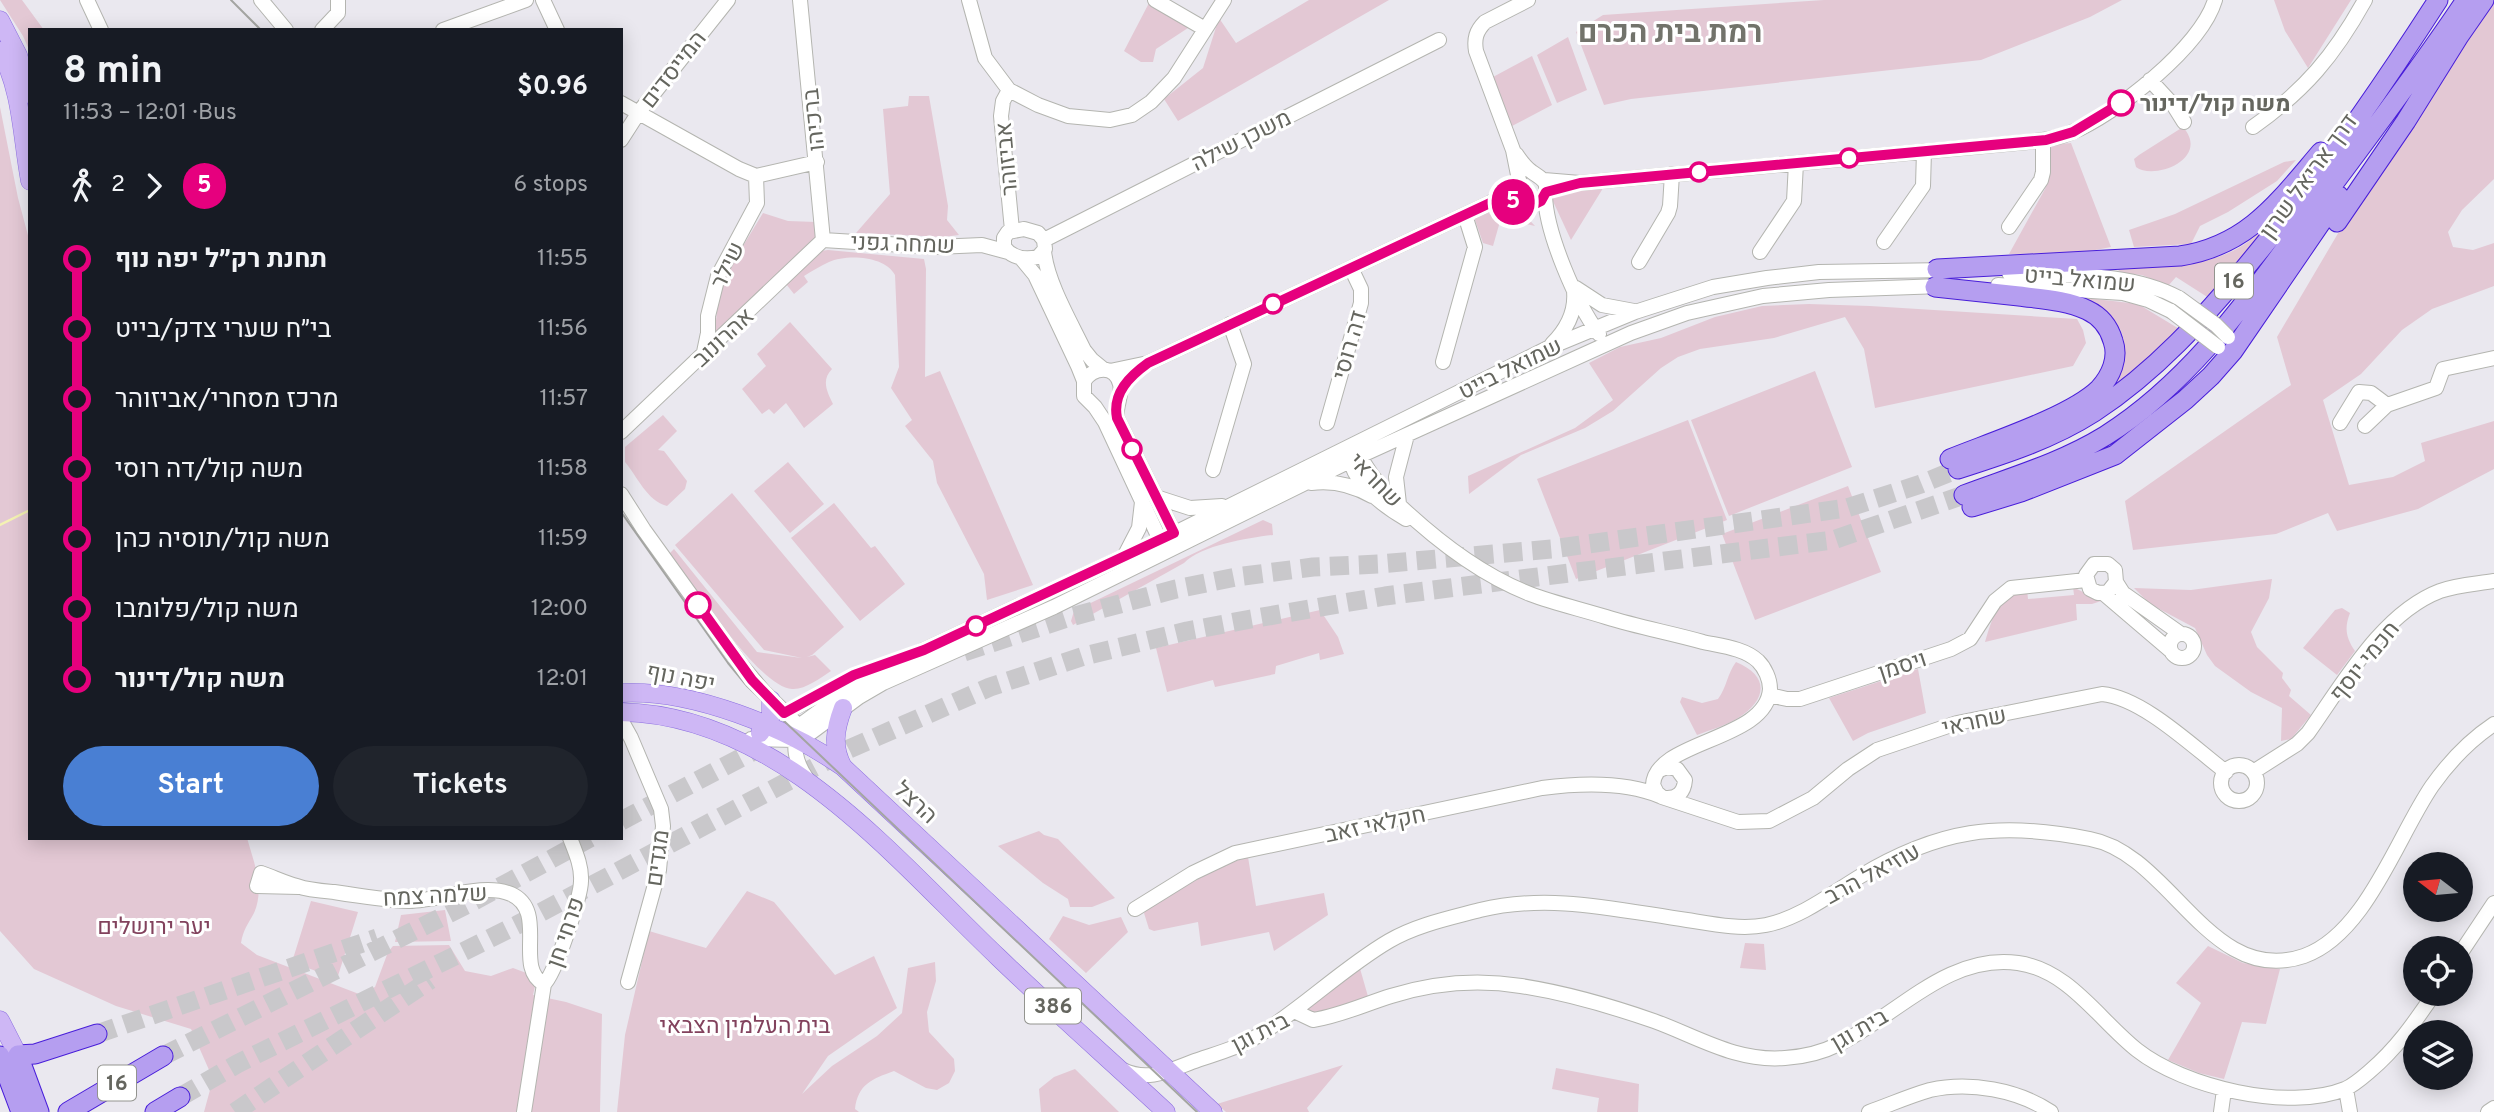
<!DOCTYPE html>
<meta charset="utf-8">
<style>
body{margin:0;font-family:Overpass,Heebo,sans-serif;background:#20242c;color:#f1f3f6;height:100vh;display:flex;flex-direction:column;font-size:26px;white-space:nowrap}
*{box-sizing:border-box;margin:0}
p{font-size:23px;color:#9ea1a6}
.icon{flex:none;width:38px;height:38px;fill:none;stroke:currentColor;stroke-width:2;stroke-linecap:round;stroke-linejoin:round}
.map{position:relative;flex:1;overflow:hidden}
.drawer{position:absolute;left:28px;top:28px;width:595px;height:812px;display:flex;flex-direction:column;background:#171b24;border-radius:0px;box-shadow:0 4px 18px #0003}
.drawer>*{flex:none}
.badge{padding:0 14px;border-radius:23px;font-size:24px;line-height:46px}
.needle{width:46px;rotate:286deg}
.tools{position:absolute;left:2403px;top:852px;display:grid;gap:14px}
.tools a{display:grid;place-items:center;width:70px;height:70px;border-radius:50%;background:#171b24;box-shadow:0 4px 18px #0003;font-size:35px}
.map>.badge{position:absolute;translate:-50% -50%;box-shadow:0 0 0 4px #fff}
.legs{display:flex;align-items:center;gap:10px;height:77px;padding:0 35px;font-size:23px}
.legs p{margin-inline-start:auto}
.head{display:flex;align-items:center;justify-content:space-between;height:119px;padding:0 35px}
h1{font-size:38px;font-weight:700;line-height:52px}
.cta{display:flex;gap:14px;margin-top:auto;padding:14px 35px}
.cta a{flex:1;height:80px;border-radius:42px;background:#497fd3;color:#fff;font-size:28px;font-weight:700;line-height:80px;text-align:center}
.cta a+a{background:#20242c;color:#f1f3f6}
ul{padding:0 35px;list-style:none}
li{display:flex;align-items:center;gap:24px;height:70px;font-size:26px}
li i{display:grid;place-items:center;width:10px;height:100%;margin:0 9px;background:currentColor}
li i::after{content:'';width:18px;height:18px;margin:-9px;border:5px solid;border-radius:50%;background:#171b24}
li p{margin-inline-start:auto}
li:first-child i{background:linear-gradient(#0000 50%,currentColor 0)}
li:last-child i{background:linear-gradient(currentColor 50%,#0000 0)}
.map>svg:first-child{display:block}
.green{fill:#e3c8d4}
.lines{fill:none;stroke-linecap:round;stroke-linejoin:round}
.stream{stroke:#f4f2b3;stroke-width:2.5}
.highway-tunnel{stroke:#c9c8cb;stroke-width:19;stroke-dasharray:19 10;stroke-linecap:butt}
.minor-casing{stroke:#b4b5b0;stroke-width:16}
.major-casing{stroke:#8d70e0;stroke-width:19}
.highway-casing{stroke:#481ed9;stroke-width:21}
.minor{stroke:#fff;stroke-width:14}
.major{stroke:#ceb7f5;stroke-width:18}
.highway{stroke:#b59ef0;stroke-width:19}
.tram{stroke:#a4a5a2;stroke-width:2}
.minor-bridge-casing{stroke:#b4b5b0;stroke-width:16;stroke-linecap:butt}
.minor-bridge{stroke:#fff;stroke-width:14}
.line-1-casing{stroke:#fff;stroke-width:16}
.line-1{stroke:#e6007e;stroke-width:10}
.stop-1-dot{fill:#fff;stroke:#e6007e;stroke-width:3.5}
.labels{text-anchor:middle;stroke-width:6;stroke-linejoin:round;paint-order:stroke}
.shield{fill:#fff;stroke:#93948f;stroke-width:2}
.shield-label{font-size:21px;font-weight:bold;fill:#65665f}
.street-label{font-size:23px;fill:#65665f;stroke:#fff}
.stop-label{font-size:23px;font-weight:bold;fill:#65665f;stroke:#fff;text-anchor:start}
.park-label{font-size:23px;fill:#82425d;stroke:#fff}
.district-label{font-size:30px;font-weight:bold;fill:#72736b;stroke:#fff}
</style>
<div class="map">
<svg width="2494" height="1112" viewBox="0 0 2494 1112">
<rect width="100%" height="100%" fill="#eae8ef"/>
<path class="green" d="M0,0h22l22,30h-14v22l-7,-16z
M1309,0h80l-211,121 -14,-22 39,-31 16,-50 17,25z
M1824,0h298l-32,17 -109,43 -350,39 -27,6 -28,-73 27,-17z
M2274,0h77l-43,68 -23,-37z
M2494,1v178l-32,31 -14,22 5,15 20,3 21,-7v43l-62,23 -30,21 -41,44 -38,26 26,85 44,-8 32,-16 -4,-18 73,-22v48l-76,40 -81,22 -9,-18 -52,21 -143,16 -8,-49 166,-116 -14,-48 63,-107z
M1149,3l42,23 -35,23 -3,13h-12l-17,-11z
M1568,37l19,53 -30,13 -20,-48z
M1532,56l20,49 -40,21 -19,-49z
M909,96h20l19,110 -1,14 12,15 -16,2 -87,-4 34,-39 -7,-85 25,-3z
M0,107l18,91 12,45v595h217c7,25 18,50 7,75 -6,11 -11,17 -13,30l16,12 102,39 16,-7 13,-35 5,-6 56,-1 16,26 26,5 22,-8 24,9 -4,18 33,7 36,12 -2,98h-396l9,-33 -22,-50 -75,-23 -82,-37 -34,-38z
M2183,127c28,32 -29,54 -47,40l-2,-8 5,-4z
M2071,143l40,104 -31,6 -71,1 36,-65 4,-12 1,-32z
M2296,160l-19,21 -49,31 -28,14 -9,18 -57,3 -5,-17 46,-16 109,-52z
M1605,185l-34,55 -20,-43z
M2285,202l4,4 -77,94 -36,-23 -8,9 -26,-11 -20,-2 -8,-6c53,-1 110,3 150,-39 8,-8 14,-18 21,-26z
M1497,206l24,5 14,15 -34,-8 -8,28 -10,-3 -9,-26z
M763,213l25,8 28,1 1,11 -3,10 -100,96 5,-46 10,-24z
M828,250l96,9 2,10 -1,108 15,-6 93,214 -46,15 -3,-26 -47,-91 -4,-22 -28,-35 7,-6 -21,-32 8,-21 -4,-92c-10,-19 -48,-21 -66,-13 -9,4 -17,9 -25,14l4,6 -14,12 -8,-10 34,-33z
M2062,295l76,9 43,26 -47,42 -24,18c13,-21 23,-50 3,-71 -12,-13 -35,-17 -51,-24z
M1809,304l61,2 207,13 6,11 3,13 -13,23 -198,42 -11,-59 -19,-32 -71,21 -74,11 -22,8 -17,11 -48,43 -28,17 -64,27 -52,39 -1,-18 107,-48 38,-28 -24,-37 31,-16 41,-9 54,-21 47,-11z
M790,322l42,47c-11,11 -5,23 1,35l-29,24 -18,-25 -12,11 -5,-5 -7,5 -20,-25 24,-23 -9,-12z
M1815,371l37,96 -123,49 -38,-96z
M663,415l14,16 -19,19 6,1 23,30 -2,8 -18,17c-20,-5 -30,-30 -42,-44v-15z
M1688,420l39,100 -151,59 -39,-100z
M788,462l36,42 -34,29 -36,-42z
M1848,486l33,86 -126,48 -33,-86z
M732,493l112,134 -32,28 -5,2 8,-2 16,16c-11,7 -26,19 -39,18 -34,-2 -100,-107 -122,-136l4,-4 83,103 45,6 -38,-8 -89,-105z
M834,503l37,45 4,-2 30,38 -45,37 -69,-83z
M1263,520l9,4 1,11c-25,3 -71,10 -89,28l-111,62 -2,-4 3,-10z
M2272,579l-3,19 -18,34 6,15 26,26 -1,5 9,12 -2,6 22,19 -20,24 -10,2 1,-33 -31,-16 -36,-26 -8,-11 -12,-27 -45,-24 -16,-16 57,2z
M2073,587l28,14 -9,3h-16l1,16 -92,22c8,-26 13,-46 42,-53l1,10 46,-4z
M2342,608l8,5c-6,15 -4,25 5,38l-18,24 -34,-27 32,-38z
M1320,610l18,27 6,17 -24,6 -1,-7 -43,13 -1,8 -60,13 -2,-7 -46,12 -11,-44z
M1736,662c34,14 31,38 2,56 -13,8 -28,12 -41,17l-17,-33 2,-5 20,6 16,-4c9,-12 9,-25 18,-37z
M1918,669l8,44 -58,20 -15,8 -24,-43z
M1039,831l5,4 14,4 57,59 -23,9h-22l-2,-8 -25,-16 -45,-37z
M1248,857l8,49 68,-13 4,22 -54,36 -5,-19 -68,14 -3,-24 -44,9 -5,-2 -5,-16 3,-5 76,-43z
M747,891l27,11 61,73 39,-19 23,52 -69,48 -26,38 30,-28 45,-30 25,-23 6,-45 27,-6 1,19 -9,31 2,20 25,27 1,12 -6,12 -12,7 -11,-2 -32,-17c-22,8 -36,13 -39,38l4,3h-242l8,-77 24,-104 57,17z
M311,901l47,11 -21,67 -45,-17z
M445,910l6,31 -56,1 6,-27z
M1063,916l26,9 32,-8 7,15 -42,41 -37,-34z
M1745,943l19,1 2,26 -26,-2z
M2208,946l35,17 37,6 -14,55 -24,-2 -18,57 -25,-6 -31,-13 33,-57 -25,-20z
M1359,965l10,35 -50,16 -21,-5z
M1343,1065l-36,43 2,4h-83l-9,-8z
M1556,1068l83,16 -1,28h-41l2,-14 -47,-9z
M1075,1069l44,43h-78l-2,-23 15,-12z"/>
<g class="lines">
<path class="stream" d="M0,525l30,-15"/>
<path class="highway-tunnel" d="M964,652l103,-34 109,-29 60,-12 77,-10 66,-3 173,-15 295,-41 74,-24 37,-15
M621,821l148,-78
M97,1034l280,-96
M163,1056l313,-156 114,-62
M180,1097l57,-33 280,-139 332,-176 141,-62 94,-31 103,-25 64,-12 134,-23 448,-56 131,-45
M235,1112l195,-132"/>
<g class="minor-casing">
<path id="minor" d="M87,0l14,30
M261,0l25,30
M543,0l14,30
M800,0l23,240
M969,0l16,58 24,32 29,15 30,11 42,4 22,-5 19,-13 23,-24 50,-78
M1155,0l50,29
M322,30l16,-17v-13
M443,30l83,-30
M2150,80l24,26 10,16
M1009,90l-6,11 -2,15 11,114
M621,103l118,66 17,7 61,-14
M2253,127c52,-37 81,-71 112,-127
M621,140l18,-28 89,-112
M1519,180l-6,-30 -37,-99c-2,-12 0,-20 9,-29l43,-22
M1544,180l36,3 448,-41c14,-2 29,-3 42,-9 45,-18 131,-86 145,-133
M1545,195c1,38 31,108 54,139
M1495,202l40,1 10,-8c4,-14 -3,-16 -13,-23 -6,-4 -12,-12 -16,-18
M2009,227l32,-47 2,-8v-32
M1024,229l14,4 6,7 1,9 -7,8c-13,3 -26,1 -34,-10v-9l4,-6z
M823,240l113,7 46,-2 26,7
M1044,240l395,-200
M1884,242l39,-56 1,-35
M1044,251c3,31 26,70 40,99l8,10 11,9
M1760,252l34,-51 2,-38
M1021,258l14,17 43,91 6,15v15l11,11 10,15 55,118 7,5
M1639,262l29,-49 2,-7 2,-32
M2009,273c57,3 119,-2 170,25
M1998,285l125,8 25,7 23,11
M1576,288l26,17 32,6
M1552,344c15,-15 24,-32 22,-53
M703,357l5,-24v-17l10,-40 39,-73 -1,-27
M1443,362l32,-115 -10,-32
M1110,371l38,-8 342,-160 27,-19
M1084,381c9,-14 31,-17 36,3 3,11 -5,22 -3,34l57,115 -1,8
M1327,423l34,-120v-14l-10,-21
M2340,423l19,-31 12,1 16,12 49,-17 7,-19 51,-11
M2365,426l22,-21
M621,432l202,-192
M1349,452c2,30 33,53 57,67
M1355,452c8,7 12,17 19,26 7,9 16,18 25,27 37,35 82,70 131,89 24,9 50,15 76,23 32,10 65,16 97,25 18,4 41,6 55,19 7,7 12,18 12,28 -3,52 -115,51 -117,96l4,8 5,4 76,25 31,-1 44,-23 35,-29 29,-19 80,-27 145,-29c41,4 91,53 124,78
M1213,470l31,-106 -14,-40
M1311,483c22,-3 42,2 61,13
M621,494l23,36 98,136 22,26 40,39
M1156,497l34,11 32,-2
M1399,504l-3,-27 11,-42
M1124,557l15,-29 3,-26
M2116,582l-8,10 -10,1 -8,-4 -4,-14 8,-11h14l7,6 1,12 7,11 58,41
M2103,593l68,58
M2170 646a12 12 0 1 1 24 0a12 12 0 1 1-24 0Z
M1769,695l18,4h13l151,-50 19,-10 25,-38 16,-13 75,-8
M784,713l82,-42
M621,720l10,18 30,71 2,17 -4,44 -31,112
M751,739l44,1 10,-3 54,-40 24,-14 171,-76 306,-151 271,-123 56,-20 76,-17 66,-6 113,-4
M2221 783a18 18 0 1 1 36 0a18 18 0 1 1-36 0Z
M1662,769l5,-2 10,2 8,11c-1,12 -7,19 -20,18
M2253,772l44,-28 11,-11c35,-49 74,-120 132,-142 17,-6 36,-7 54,-10
M807,779c-12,-17 -15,-33 -8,-53l52,-38 28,-17 300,-140 369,-183 87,-36 78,-25 54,-9 52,-6 128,-2
M299,887l-42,-1 4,-13c12,4 24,10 36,13 11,4 25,5 37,6 25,4 50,8 75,9 31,0 73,-19 102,-7 38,17 2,74 33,90
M1135,909l58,-36 42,-20 307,-65c38,-5 82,-7 118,8
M2460,954l34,-51
M1294,1011l19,9c27,-4 52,-16 78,-24 42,-13 86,-17 130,-10 45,7 90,20 133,35 44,16 82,41 131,37 17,-1 38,-6 54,-14 57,-28 109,-91 179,-81 51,7 81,57 119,87 47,37 151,62 208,39 9,-4 18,-12 25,-18 27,-23 44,-48 64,-77
M1123,1070c25,12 45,1 69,-8 22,-8 47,-14 67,-27 45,-28 84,-67 130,-94 27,-16 61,-23 91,-31 70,-17 137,0 207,10 25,4 54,10 79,5 34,-7 65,-31 93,-48 80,-48 139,-56 231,-38 81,15 120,149 214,117 62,-22 93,-119 128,-170 17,-24 38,-46 62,-62
M2346,1089l4,23
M524,1112l20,-128c11,-9 37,-88 37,-103 1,-15 -6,-30 -11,-43
M1869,1112c20,-7 40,-16 61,-22 40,-9 88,0 121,22
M2221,1112l3,-22
M2488,1112l6,-4"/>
</g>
<g class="major-casing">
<path id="major" d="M0,20l18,35 12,39
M0,51c22,38 22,88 30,130
M621,693c71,-4 165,34 222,74l370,345
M843,708c-8,21 -11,39 0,59
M621,712c158,3 272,145 377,245 55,53 112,103 168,155
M760,733l11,-17v-16
M0,1020l18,35"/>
</g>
<g class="highway-casing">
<path id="highway" d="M2452,46l32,-46
M2337,222l69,-101 53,-85
M1937,269l243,-13c68,-10 99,-55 141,-104
M1935,287c28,3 56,6 84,9 22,3 47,4 68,14 13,6 22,17 26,31 6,17 -2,35 -14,48 -29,28 -110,54 -149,70
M1958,469c47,-15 94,-30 136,-57 61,-40 110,-94 156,-150 69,-83 130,-172 188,-262
M1964,495c48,-18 97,-32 141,-59 92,-58 151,-149 215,-234 49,-66 100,-133 146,-202
M1972,507l49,-15 94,-37 70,-55 26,-24 22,-25 106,-155
M0,1056l21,56
M39,1112l-21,-57 17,-1 62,-20
M68,1112l95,-56
M155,1112l25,-15"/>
</g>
<use href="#minor" class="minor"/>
<use href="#major" class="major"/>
<use href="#highway" class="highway"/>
<path class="tram" d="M231,0l30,30
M621,512l107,151 19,23 450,426"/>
<g class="minor-bridge-casing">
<path id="minor-bridge" d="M2179,298l37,27 12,12
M2171,311l47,36"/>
</g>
<use href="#minor-bridge" class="minor-bridge"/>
</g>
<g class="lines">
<g class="line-1-casing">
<path id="line-1" d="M698,605l54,75 32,33 70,-38 70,-25 250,-117 -57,-115c-5,-25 13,-42 31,-55l342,-160 45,1 6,-3 5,-9 34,-9 466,-43 27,-8 48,-29"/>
</g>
<use href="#line-1" class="line-1"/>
</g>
<g class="stop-1-dot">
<circle cx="2121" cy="103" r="12"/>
<circle cx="1849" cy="158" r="9"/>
<circle cx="1699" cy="172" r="9"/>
<circle cx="1273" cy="304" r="9"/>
<circle cx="1132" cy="449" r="9"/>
<circle cx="698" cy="605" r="12"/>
<circle cx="976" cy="626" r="9"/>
</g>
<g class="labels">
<g class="shield">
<rect x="2215" y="263.5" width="38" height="35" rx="5"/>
<rect x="1025" y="988.5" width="56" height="35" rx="5"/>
<rect x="98" y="1065.5" width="38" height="35" rx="5"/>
</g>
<g class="shield-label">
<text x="2234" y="288">16</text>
<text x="1053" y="1013">386</text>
<text x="117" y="1090">16</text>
</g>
<g class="street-label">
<text transform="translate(673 69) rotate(-52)" y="8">המייסדים</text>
<text transform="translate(813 120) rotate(-96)" y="8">ברכיהו</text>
<text transform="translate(1241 140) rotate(-27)" y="8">משכן שילה</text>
<text transform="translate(1006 159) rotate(-95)" y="8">אביזוהר</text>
<text transform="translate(2308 176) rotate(-54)" y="8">דרך אריאל שרון</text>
<text transform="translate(903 243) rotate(2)" y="8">שמחה גפני</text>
<text transform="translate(727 265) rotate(-65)" y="8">שילר</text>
<text transform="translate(2080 279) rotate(5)" y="8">שמואל בייט</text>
<text transform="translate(723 337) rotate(-43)" y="8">אהרונוב</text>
<text transform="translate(1349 345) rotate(-74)" y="8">דה רוסי</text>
<text transform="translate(1510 368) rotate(-26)" y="8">שמואל בייט</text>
<text transform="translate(1376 480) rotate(46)" y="8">שחראי</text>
<text transform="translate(2364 661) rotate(-51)" y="8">חכמי יוסף</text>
<text transform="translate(1902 665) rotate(-18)" y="8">ויסמן</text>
<text transform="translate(681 677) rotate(11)" y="8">יפה נוף</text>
<text transform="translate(1974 721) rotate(-12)" y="8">שחראי</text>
<text transform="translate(916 802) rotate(43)" y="8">הרצל</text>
<text transform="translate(1375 824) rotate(-12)" y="8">חקלאי זאב</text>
<text transform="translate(657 858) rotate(-82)" y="8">מגדים</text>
<text transform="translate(1872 873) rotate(-28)" y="8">עוזיאל הרב</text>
<text transform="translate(435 895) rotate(-3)" y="8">שלמה צמח</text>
<text transform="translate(565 932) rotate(-71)" y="8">פרחי חן</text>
<text transform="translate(1859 1029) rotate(-30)" y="8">בית וגן</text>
<text transform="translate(1260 1032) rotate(-27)" y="8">בית וגן</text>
</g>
<g class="stop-label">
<text x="2140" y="111">משה קול/דינור</text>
</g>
<g class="park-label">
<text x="154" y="934">יער ירושלים</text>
<text x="745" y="1033">בית העלמין הצבאי</text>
</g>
<g class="district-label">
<text x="1670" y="42">רמת בית הכרם</text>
</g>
</g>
</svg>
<div class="tools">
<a><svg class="needle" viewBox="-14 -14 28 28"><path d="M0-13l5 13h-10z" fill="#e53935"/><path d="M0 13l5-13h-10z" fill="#9ea1a6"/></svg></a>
<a><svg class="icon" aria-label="locate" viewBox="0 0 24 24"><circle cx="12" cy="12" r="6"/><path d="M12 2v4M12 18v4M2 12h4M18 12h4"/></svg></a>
<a><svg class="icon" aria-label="layers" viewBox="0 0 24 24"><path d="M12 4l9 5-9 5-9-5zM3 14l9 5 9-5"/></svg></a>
</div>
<b class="badge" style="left:1513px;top:202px;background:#e6007e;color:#fff">5</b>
<section class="drawer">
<div class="head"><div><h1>8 min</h1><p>11:53 – 12:01 · Bus</p></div><b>$0.96</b></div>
<div class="legs"><svg class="icon" aria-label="walk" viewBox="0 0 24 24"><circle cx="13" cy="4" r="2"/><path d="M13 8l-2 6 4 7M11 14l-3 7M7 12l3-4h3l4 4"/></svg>2<svg class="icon" aria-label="forward" viewBox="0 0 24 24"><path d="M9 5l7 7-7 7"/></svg><b class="badge" style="background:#e6007e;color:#fff">5</b><p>6 stops</p></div>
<ul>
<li><i style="color:#e6007e"></i><b>תחנת רק״ל יפה נוף</b><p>11:55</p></li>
<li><i style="color:#e6007e"></i><span>בי״ח שערי צדק/בייט</span><p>11:56</p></li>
<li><i style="color:#e6007e"></i><span>מרכז מסחרי/אביזוהר</span><p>11:57</p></li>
<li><i style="color:#e6007e"></i><span>משה קול/דה רוסי</span><p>11:58</p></li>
<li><i style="color:#e6007e"></i><span>משה קול/תוסיה כהן</span><p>11:59</p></li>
<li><i style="color:#e6007e"></i><span>משה קול/פלומבו</span><p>12:00</p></li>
<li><i style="color:#e6007e"></i><b>משה קול/דינור</b><p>12:01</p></li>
</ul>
<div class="cta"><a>Start</a><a>Tickets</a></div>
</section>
</div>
